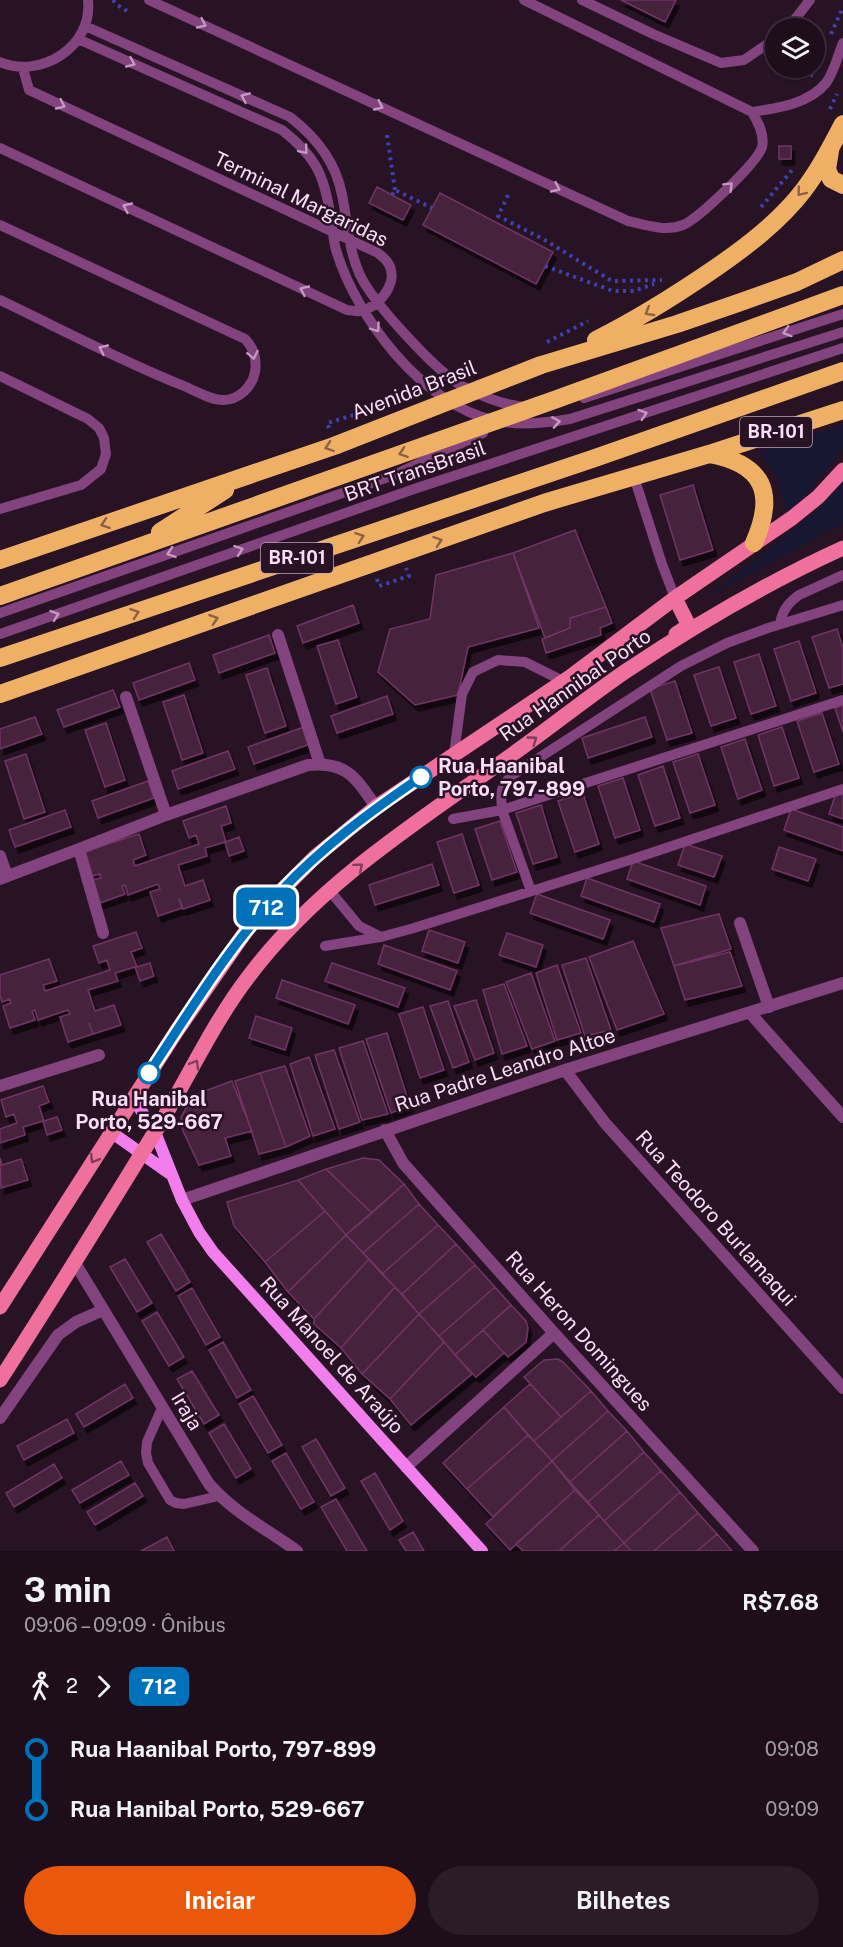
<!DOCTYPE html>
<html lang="pt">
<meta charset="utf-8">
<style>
body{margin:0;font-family:"Public Sans",sans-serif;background:#2b1c28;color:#f1f3f6;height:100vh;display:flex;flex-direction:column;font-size:22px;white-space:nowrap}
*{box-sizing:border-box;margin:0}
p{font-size:20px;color:#a19ca3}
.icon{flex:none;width:33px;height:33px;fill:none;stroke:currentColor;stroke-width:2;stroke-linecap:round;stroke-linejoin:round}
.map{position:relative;height:1551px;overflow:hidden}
.panel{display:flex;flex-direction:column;background:#1e0e1b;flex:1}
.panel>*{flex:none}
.badge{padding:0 12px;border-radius:9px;font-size:21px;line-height:39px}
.controls{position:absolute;left:765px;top:18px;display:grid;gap:12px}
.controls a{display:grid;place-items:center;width:60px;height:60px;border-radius:50%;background:#1e0e1b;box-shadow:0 2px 4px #0004,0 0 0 2px #3c2e3a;font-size:30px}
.map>.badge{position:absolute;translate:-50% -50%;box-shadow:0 0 0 3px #fff}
.legs{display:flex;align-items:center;gap:9px;height:66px;padding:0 24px;font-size:20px}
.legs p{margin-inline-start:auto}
.overview{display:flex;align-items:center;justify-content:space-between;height:102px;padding:0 24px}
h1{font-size:33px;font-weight:700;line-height:45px}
.cta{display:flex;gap:12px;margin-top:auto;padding:12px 24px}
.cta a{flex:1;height:69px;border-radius:36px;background:#ea580c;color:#fff;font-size:24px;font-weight:700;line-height:69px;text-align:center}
.cta a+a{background:#2b1c28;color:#f1f3f6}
ul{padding:0 24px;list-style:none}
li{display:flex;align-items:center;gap:21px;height:60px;font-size:22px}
li i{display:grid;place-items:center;width:9px;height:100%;margin:0 8px;background:currentColor}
li i::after{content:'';width:15px;height:15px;margin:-8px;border:4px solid;border-radius:50%;background:#1e0e1b}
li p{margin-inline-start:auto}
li:first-child i{background:linear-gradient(#0000 50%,currentColor 0)}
li:last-child i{background:linear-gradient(currentColor 50%,#0000 0)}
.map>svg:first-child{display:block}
.green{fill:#171731}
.building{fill:#47213e;stroke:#703564;stroke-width:1.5;filter:url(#shadow)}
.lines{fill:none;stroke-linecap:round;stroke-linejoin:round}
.path{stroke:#3d42b0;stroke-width:4;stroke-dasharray:3 4.5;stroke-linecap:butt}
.lane{stroke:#82437e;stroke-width:10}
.street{stroke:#82437e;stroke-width:12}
.secondary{stroke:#f27eed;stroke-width:12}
.primary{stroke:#f0709d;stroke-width:15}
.highway{stroke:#efb065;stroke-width:18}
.oneway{stroke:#c598c1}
.oneway2{stroke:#8c6244}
.oneway3{stroke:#823d5a}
.line-1-casing{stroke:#fff;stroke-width:14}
.line-1{stroke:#0072bc;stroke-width:9}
.stop-1-dot{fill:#fff;stroke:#0072bc;stroke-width:3}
.labels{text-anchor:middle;stroke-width:5;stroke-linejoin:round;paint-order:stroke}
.shield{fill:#281324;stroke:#bca0b8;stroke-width:1.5}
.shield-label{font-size:18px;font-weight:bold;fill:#fcddf7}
.street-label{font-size:20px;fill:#fcddf7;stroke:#281324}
.stop-label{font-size:20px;font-weight:bold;fill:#fcddf7;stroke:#281324;text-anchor:start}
</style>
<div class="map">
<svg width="843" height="1551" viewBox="0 0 843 1551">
<defs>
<filter id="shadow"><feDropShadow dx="3.5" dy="6" stdDeviation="0" flood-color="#0009"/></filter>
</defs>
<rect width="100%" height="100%" fill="#281324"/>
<path class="green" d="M843,424v25l-37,46 -20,18c-5,-29 -9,-38 -28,-60z
M843,481v42l-138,76 106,-84z"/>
<path class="building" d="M621,0h55l-11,22z
M779,146h12v13h-12z
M377,187l34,18 -8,15 -34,-17z
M440,193l113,59 -17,32 -113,-59z
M693,485l20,65 -33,10 -20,-65z
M575,530l31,77 -36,11v10l-25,10 -32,-85z
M513,553l26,75 -71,19 -10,48 -43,10 -37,-33 12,-43 40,-10 6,-44z
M353,605l6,18 -56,20 -6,-17z
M606,607l6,16 -12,5 1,7 -55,18 -4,-14 28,-11v-10z
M837,629l6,19v36l-14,4 -17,-51z
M269,635l6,18 -56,20 -6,-18z
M338,640l19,57 -21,7 -19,-58z
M799,641l17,52 -25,8 -17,-52z
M759,654l17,52 -25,8 -17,-52z
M189,663l6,17 -56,20 -6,-17z
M719,667l17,51 -25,8 -17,-51z
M267,668l19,58 -21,7 -19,-58z
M675,681l17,52 -25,7 -17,-51z
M113,690l7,17 -56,20 -7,-17z
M184,695l19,58 -21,7 -19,-58z
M387,696l6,18 -56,19 -6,-17z
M843,705v27l-8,-24z
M822,713l17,51 -25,8 -17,-51z
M35,717l7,17 -42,15v-20z
M645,717l7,20 -64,21 -6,-20z
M106,723l19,57 -20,7 -20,-57z
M304,727l6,17 -56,20 -6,-17z
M782,727l17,51 -25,8 -16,-51z
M745,739l17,51 -24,9 -17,-52z
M228,751l7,18 -57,20 -6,-18z
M26,754l19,58 -21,7 -19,-58z
M698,754l17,51 -25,8 -17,-51z
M663,766l17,52 -25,8 -17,-51z
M623,778l17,52 -25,8 -17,-52z
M148,781l6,17 -56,20 -6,-17z
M583,793l16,51 -24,8 -17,-51z
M836,793l7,2v24l-14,-5z
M541,805l16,52 -24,7 -17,-51z
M226,806l5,17 -10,3 5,16 13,-5 5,14 -15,5 -4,-14 -20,6 2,8 -29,9 7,21 18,-6 7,20 -27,9 -4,-11 3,10 -24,8 -8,-24 10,-3 -2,-5 -30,11 -3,-10 -3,1 3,8 -25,9 -8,-23 9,-2 -1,-4 -8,2 -9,-24 56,-18 7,21 -13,5 2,6 64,-22 -3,-9 -7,3 -6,-17z
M791,809l52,18v24l-59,-21z
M65,810l6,17 -56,20 -6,-17z
M500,821l17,51 -25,8 -17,-51z
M462,834l17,51 -25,8 -17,-51z
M685,844l37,12 -8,21 -36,-12z
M779,847l37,12 -8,22 -36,-12z
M633,861l73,25 -6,19 -73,-26z
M432,864l7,21 -64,20 -6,-20z
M587,878l73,26 -6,18 -73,-26z
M537,894l73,26 -7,19 -73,-26z
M719,914l12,35 -57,17 -13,-38z
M429,930l36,12 -7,21 -36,-12z
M136,932l6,16 -11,4 6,15 13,-4 4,13 -14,5 -5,-14 -20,6 3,8 -30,9 7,21 19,-6 7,20 -28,9 -4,-11 4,11 -25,8 -8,-25 10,-3 -2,-4 -30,10 -3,-10 -3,1 3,9 -25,8 -7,-22 8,-3 -1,-4 -8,3 -2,-7v-20l49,-16 8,22 -14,4 2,6 65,-21 -3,-10 -8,3 -6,-17z
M507,933l36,12 -7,22 -37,-12z
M633,941l31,73 -47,16 -28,-73z
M384,945l73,26 -7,19 -72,-26z
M730,952l12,34 -57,14 -11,-34z
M586,958l25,72 -26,6 -23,-71z
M332,963l73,25 -7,19 -73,-26z
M557,965l24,68 -24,7 -21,-67z
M531,973l24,68 -23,8 -26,-67z
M282,980l73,25 -7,19 -72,-26z
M504,984l23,62 -25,8 -19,-64z
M476,1000l18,53 -19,7 -21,-54z
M448,1001l21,61 -16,6 -23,-62z
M423,1007l21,63 -24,8 -21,-64z
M256,1016l36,12 -7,22 -36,-12z
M387,1033l23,73 -19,7 -25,-74z
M363,1041l25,73 -26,6 -23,-72z
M334,1050l26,72 -21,7 -24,-74z
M309,1057l26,72 -22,7 -23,-72z
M285,1066l25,70 -24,11 -26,-74z
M260,1073l26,74 -27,7 -24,-73z
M232,1081l20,50 -27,7 6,18 -32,9 -16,-34 -2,-14 13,-22z
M43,1086l6,16 -10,4 5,15 13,-4 5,13 -15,5 -4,-14 -20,6 2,8 -25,8v-14l17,-6 -3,-9 -8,3 -5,-17z
M0,1158l2,7 19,-6 7,21 -27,8z
M363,1158l16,2 25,24 -32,29 -46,-44z
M326,1169l46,44 -26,22 -48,-55z
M298,1180l27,31 -60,51 -31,-36 -7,-24z
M404,1184l15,20 -56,49 -17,-18z
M419,1204l19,21 -56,49 -19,-21z
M325,1211l21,24 -58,57 -23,-30z
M438,1225l18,19 -54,50 -20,-20z
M161,1234l29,48 -14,9 -29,-49z
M346,1235l23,24 -55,60 -26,-27z
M456,1244l19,21 -56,49 -17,-20z
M125,1259l27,44 -15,9 -27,-45z
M369,1259l26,28 -54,61 -27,-24v-5z
M475,1265l20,22 -56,49 -20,-22z
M395,1287l24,27 -57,60 -21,-26z
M495,1287l16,18 -56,50 -16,-19z
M192,1288l28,49 -14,8 -28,-49z
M511,1305l15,16 2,7 -2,14 -18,15 -25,-27z
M157,1312l27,45 -15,9 -27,-45z
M419,1314l25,28 -54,57 -28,-25z
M483,1330l21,23 -28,24 -21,-22z
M223,1342l28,48 -14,8 -28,-48z
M444,1342l28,32 -61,51 -21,-26z
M558,1359l5,3 28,29 -30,26 -37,-40 20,-17z
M192,1371l27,44 -15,9 -27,-45z
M125,1384l8,14 -49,29 -8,-13z
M530,1384l31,33 -27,24 -30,-34z
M591,1391l17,20 -56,50 -18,-20z
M253,1396l29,49 -14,8 -29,-49z
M504,1407l24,28 -61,54 -24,-26z
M608,1411l19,20 -57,51 -18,-21z
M67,1419l7,14 -50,27 -7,-14z
M224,1424l27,45 -15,9 -27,-45z
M627,1431l17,21 -56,50 -18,-20z
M528,1435l24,26 -59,56 -26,-28z
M316,1439l29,49 -14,8 -29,-49z
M644,1452l17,19 -57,50 -16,-19z
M286,1453l28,49 -13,7 -29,-48z
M121,1461l8,14 -49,28 -8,-13z
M552,1461l23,29 -65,60 -24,-26z
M54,1464l8,14 -48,29 -8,-14z
M661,1471l19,21 -56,51 -20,-22z
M375,1473l28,48 -13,9 -29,-49z
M135,1483l8,13 -48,29 -8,-13z
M575,1490l24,25 -40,36h-36l-7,-7z
M680,1492l18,21 -44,38h-23l-7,-8z
M336,1499l31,52h-20l-26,-44z
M698,1513l19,21 -20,17h-43z
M599,1515l25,28 -10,8h-55z
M413,1532l11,19h-18l-7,-11z
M717,1534l15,17h-35z
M167,1537l7,14h-33z
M624,1543l7,8h-17z"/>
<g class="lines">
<path class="path" d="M113,0l3,4 14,9
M831,34l12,-27
M814,67l8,-16
M813,76l-2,-1 3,-7
M830,109l7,-15
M387,135l8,55
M392,195l3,-5 37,18
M508,195l-10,21 45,23 69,42 50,-1
M761,207l32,-38
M545,266l68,25h21l20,-7
M547,342l41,-21
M329,428l-2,-5 27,-8 1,4
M377,579l2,7 30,-10 -3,-8"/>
<path class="lane" d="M149,0l479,221c18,4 37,11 55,4 15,-6 75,-63 79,-78 3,-12 -4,-25 -10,-35l-228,-112
M582,0l71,34 68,29 23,-3 32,-22
M85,26l205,91c26,20 46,45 52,78 6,28 6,54 18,80 13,28 76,96 102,111 19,10 44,20 65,21
M788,28l22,-28
M78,39l204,91c32,25 42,43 48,84 2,11 3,24 6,36 20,67 86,154 157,170 26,6 51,3 77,-1l273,-87
M0,62c41,17 93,-15 88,-62
M752,112c25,-4 57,-8 74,-29 8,-11 12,-28 17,-40
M0,148l347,162c4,0 10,2 14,1 19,-4 39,-30 27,-48 -2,-4 -7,-7 -10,-10l-349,-163 -6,-22
M0,225l245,114c9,9 12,20 10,33 -3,15 -16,28 -32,28 -13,0 -27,-9 -39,-14 -63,-25 -123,-57 -184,-86
M0,376l88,43 11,9 5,10 2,16 -5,15 -20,16 -81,24
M584,398l259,-84
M634,477l28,87 13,34
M843,605l-75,23 -41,15 -46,23 -170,110c-12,12 -10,18 -9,34l341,-110
M0,613l394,-138 89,-42
M780,624c2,-13 8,-21 19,-29l44,-20
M0,634l417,-146 426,-140
M454,754l8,-60 11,-22 25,-12 27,2 38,19
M453,819l49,-9 29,81
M330,891l29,35 22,11 33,-9 219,-69 210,-70
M325,946l55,-9
M162,1408l-15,34 -1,11 2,10 22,37 6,3 8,1 35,-8"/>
<path class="street" d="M278,635l42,129
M126,697l40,118
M79,849l87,-34 142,-50c39,-4 48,13 68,42
M0,856l7,20
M0,879l79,-30 24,84
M740,923l29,84
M750,1013l93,104
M565,1070l40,53 238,265
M0,1086l99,-31
M385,1130l18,33 151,170 199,218
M182,1200l383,-130 278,-87
M75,1263l134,221c24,28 59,46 88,67
M0,1418l58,-83 18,-13 27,-12
M406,1467l148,-134"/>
<path class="secondary" d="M133,1098l22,34 27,68 17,32 14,20 269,299
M111,1132l58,41"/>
<path class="primary" d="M675,598l12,24 -2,6 -9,6
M0,1307l176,-275 70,-101 34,-39 35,-35 61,-50 194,-130 105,-79 117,-80 26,-21 25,-27
M0,1380c53,-82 104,-165 155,-248 32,-51 57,-108 94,-156 70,-93 171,-156 264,-222 38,-27 75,-57 113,-83 69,-46 142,-89 217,-123"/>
<path class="highway" d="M830,151l-3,18 4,10 12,6
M596,340c42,-21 80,-45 118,-71 32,-22 65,-47 89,-78 16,-21 28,-44 40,-67
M709,454c55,10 67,39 45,89
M160,532l65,-42
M0,560l334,-114 207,-81 136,-41 61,-21 59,-21 46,-22
M0,596l557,-197 286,-104
M0,658l595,-200 248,-87
M0,694l544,-191 165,-49 134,-44"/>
</g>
<defs><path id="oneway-chevron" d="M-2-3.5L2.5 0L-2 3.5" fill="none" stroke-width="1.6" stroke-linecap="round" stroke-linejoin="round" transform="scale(1.5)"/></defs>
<g class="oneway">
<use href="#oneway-chevron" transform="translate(202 24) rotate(25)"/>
<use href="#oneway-chevron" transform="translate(131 63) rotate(24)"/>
<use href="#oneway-chevron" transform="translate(245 97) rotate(-156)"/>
<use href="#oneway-chevron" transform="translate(61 105) rotate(25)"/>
<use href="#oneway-chevron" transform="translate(379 106) rotate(25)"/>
<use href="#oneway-chevron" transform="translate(304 150) rotate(50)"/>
<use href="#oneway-chevron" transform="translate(729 186) rotate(-45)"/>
<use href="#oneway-chevron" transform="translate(556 188) rotate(25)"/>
<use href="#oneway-chevron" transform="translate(127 207) rotate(-155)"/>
<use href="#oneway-chevron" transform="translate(304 290) rotate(-155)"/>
<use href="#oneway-chevron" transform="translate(376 328) rotate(55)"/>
<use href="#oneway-chevron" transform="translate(787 332) rotate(162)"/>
<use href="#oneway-chevron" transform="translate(103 349) rotate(-155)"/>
<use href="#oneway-chevron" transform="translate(253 355) rotate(78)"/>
<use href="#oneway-chevron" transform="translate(643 414) rotate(-18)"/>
<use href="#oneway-chevron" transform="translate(556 422) rotate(-9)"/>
<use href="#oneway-chevron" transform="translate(239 550) rotate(-19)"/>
<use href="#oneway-chevron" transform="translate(171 553) rotate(161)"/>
<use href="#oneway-chevron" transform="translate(55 615) rotate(-19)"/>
</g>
<g class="oneway2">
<use href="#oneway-chevron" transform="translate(801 192) rotate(128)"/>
<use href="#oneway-chevron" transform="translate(649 312) rotate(149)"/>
<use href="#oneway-chevron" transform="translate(329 447) rotate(161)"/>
<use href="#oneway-chevron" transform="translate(403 453) rotate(161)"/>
<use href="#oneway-chevron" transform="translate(105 524) rotate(161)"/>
<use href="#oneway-chevron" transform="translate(360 537) rotate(-19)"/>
<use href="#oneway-chevron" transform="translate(438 541) rotate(-19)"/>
<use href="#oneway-chevron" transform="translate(135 613) rotate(-19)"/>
<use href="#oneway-chevron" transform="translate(214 619) rotate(-19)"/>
</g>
<g class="oneway3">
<use href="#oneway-chevron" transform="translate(533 740) rotate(-36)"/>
<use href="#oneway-chevron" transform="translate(359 867) rotate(-40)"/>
<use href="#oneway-chevron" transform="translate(195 1064) rotate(-60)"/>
<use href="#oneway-chevron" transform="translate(94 1159) rotate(122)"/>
</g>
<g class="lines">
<g class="line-1-casing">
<path id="line-1" d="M149,1073c41,-62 80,-127 131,-181 42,-45 91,-81 141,-115"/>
</g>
<use href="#line-1" class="line-1"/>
</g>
<g class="stop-1-dot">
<circle cx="421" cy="777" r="10"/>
<circle cx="149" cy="1073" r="10"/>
</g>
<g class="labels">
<g class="shield">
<rect x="740" y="417" width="72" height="30" rx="4.5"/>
<rect x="261" y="543" width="72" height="30" rx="4.5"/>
</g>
<g class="shield-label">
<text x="776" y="438">BR-101</text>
<text x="297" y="564">BR-101</text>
</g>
<g class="street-label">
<text transform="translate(301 199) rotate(26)" y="7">Terminal Margaridas</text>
<text transform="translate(414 390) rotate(-21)" y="7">Avenida Brasil</text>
<text transform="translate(415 471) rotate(-19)" y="7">BRT TransBrasil</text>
<text transform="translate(575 685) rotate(-35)" y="7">Rua Hannibal Porto</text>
<text transform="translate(505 1070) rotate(-18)" y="7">Rua Padre Leandro Altoe</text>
<text transform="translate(716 1218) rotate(48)" y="7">Rua Teodoro Burlamaqui</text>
<text transform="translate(579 1331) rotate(48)" y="7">Rua Heron Domingues</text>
<text transform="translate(332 1355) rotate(48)" y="7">Rua Manoel de Araújo</text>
<text transform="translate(187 1411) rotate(59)" y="7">Iraja</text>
</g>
<g class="stop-label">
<text x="438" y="773">Rua Haanibal<tspan x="438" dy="23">Porto, 797-899</tspan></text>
<text x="149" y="1106" text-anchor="middle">Rua Hanibal<tspan x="149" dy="23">Porto, 529-667</tspan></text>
</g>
</g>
</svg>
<div class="controls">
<a><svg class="icon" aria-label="layers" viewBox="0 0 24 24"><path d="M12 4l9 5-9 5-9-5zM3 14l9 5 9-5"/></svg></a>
</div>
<b class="badge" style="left:266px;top:907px;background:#0072bc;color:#fff">712</b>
</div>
<section class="panel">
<div class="overview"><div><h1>3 min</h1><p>09:06 – 09:09 · Ônibus</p></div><b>R$7.68</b></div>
<div class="legs"><svg class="icon" aria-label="walk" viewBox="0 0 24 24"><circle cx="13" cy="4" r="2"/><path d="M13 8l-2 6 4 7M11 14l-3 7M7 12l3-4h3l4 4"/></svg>2<svg class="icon" aria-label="forward" viewBox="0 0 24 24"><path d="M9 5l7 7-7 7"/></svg><b class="badge" style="background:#0072bc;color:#fff">712</b></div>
<ul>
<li><i style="color:#0072bc"></i><b>Rua Haanibal Porto, 797-899</b><p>09:08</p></li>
<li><i style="color:#0072bc"></i><b>Rua Hanibal Porto, 529-667</b><p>09:09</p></li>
</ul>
<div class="cta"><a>Iniciar</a><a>Bilhetes</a></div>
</section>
